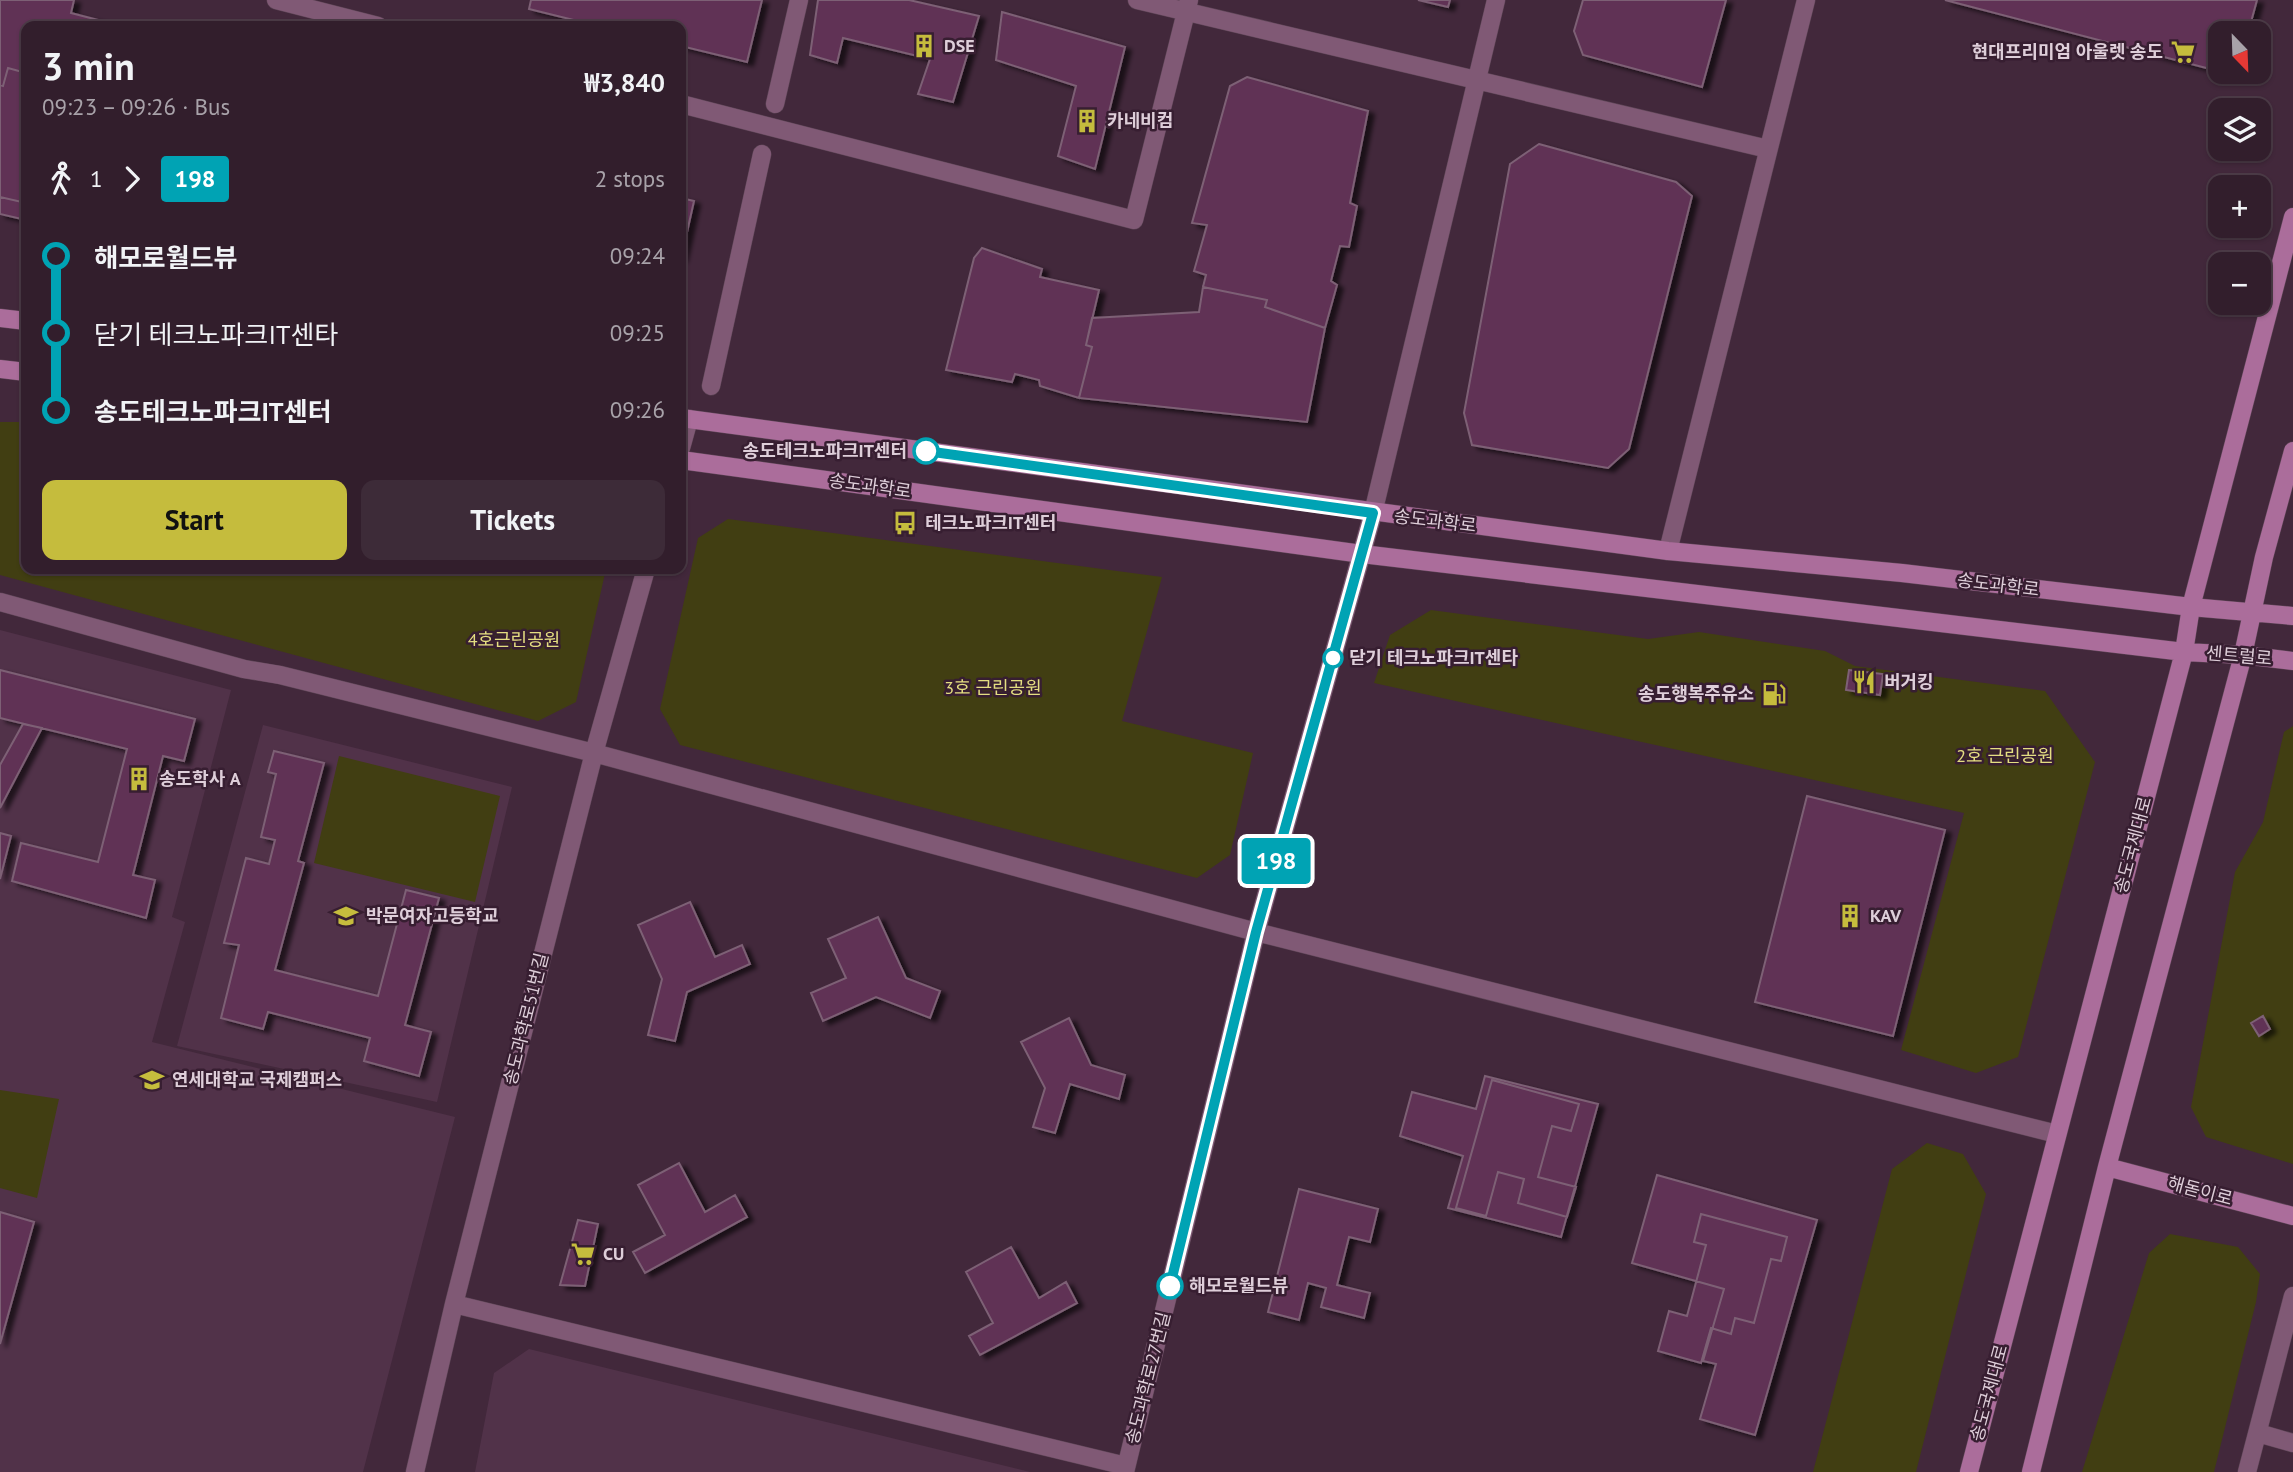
<!DOCTYPE html>
<meta charset="utf-8">
<style>
body{margin:0;font-family:"PT Sans","Noto Sans KR",sans-serif;background:#3d2b38;color:#f1f3f6;height:100vh;display:flex;flex-direction:column;font-size:26px;white-space:nowrap}
*{box-sizing:border-box;margin:0}
p{font-size:23px;color:#a8a2a9}
.icon{flex:none;width:38px;height:38px;fill:none;stroke:currentColor;stroke-width:2;stroke-linecap:round;stroke-linejoin:round}
.map{position:relative;flex:1;overflow:hidden}
.drawer{position:absolute;left:21px;top:21px;width:665px;height:553px;display:flex;flex-direction:column;background:#321e2c;border-radius:14px;box-shadow:0 2px 5px #0004,0 0 0 2px #4d3c48}
.drawer>*{flex:none}
.badge{padding:0 14px;border-radius:5px;font-size:24px;line-height:46px}
.needle{width:46px;rotate:157deg}
.fabs{position:absolute;left:2208px;top:21px;display:grid;gap:14px}
.fabs a{display:grid;place-items:center;width:63px;height:63px;border-radius:14px;background:#321e2c;box-shadow:0 2px 5px #0004,0 0 0 2px #4d3c48;font-size:35px}
.map>.badge{position:absolute;translate:-50% -50%;box-shadow:0 0 0 4px #fff}
.legs{display:flex;align-items:center;gap:10px;height:77px;padding:0 21px;font-size:23px}
.legs p{margin-inline-start:auto}
.headline{display:flex;align-items:center;justify-content:space-between;height:119px;padding:0 21px}
h1{font-size:38px;font-weight:700;line-height:52px}
.action{display:flex;gap:14px;margin-top:auto;padding:14px 21px}
.action a{flex:1;height:80px;border-radius:14px;background:#c5bc3d;color:#111;font-size:28px;font-weight:700;line-height:80px;text-align:center}
.action a+a{background:#3d2b38;color:#f1f3f6}
ul{padding:0 21px;list-style:none}
li{display:flex;align-items:center;gap:24px;height:77px;font-size:26px}
li i{display:grid;place-items:center;width:10px;height:100%;margin:0 9px;background:currentColor}
li i::after{content:'';width:18px;height:18px;margin:-9px;border:5px solid;border-radius:50%;background:#321e2c}
li p{margin-inline-start:auto}
li:first-child i{background:linear-gradient(#0000 50%,currentColor 0)}
li:last-child i{background:linear-gradient(currentColor 50%,#0000 0)}
.map>svg:first-child{display:block}
.built{fill:#513249}
.green{fill:#413e12}
.building{fill:#603155;stroke:#7d6075;stroke-width:2;filter:url(#shadow)}
.lines{fill:none;stroke-linecap:round;stroke-linejoin:round}
.street-casing{stroke:#5e4657;stroke-width:19}
.secondary-casing{stroke:#5e4657;stroke-width:19}
.street{stroke:#805975;stroke-width:18}
.secondary{stroke:#ab6d9b;stroke-width:18}
.line-1-casing{stroke:#fff;stroke-width:16}
.line-1{stroke:#00a3b4;stroke-width:10}
.stop-1-dot{fill:#fff;stroke:#00a3b4;stroke-width:3.5}
.labels{text-anchor:middle;stroke-width:5;stroke-linejoin:round;paint-order:stroke}
.poi-label{font-size:18px;font-weight:bold;fill:#deced9;stroke:#371e31;text-anchor:start}
.stop-label{font-size:18px;font-weight:bold;fill:#deced9;stroke:#371e31;text-anchor:start}
.street-label{font-size:18px;fill:#deced9;stroke:#371e31}
.park-label{font-size:18px;fill:#e4de81;stroke:#371e31}
</style>
<div class="map">
<svg width="2293" height="1472" viewBox="0 0 2293 1472">
<defs>
<filter id="shadow"><feDropShadow dx="6" dy="3.5" stdDeviation="2" flood-color="#0009"/></filter>
</defs>
<rect width="100%" height="100%" fill="#42283b"/>
<path class="built" d="M0,630l231,60 -59,227 13,5 -33,120 303,75 -92,355h-363z
M263,725l249,62 -75,315 -260,-56z
M529,1349l501,123h-555l19,-99z"/>
<path class="green" d="M0,422h26v147h580l-30,133 -38,19 -538,-146z
M728,519l434,58 -40,144 131,32 -23,102 -33,23 -517,-133 -20,-36 38,-171z
M1431,610l217,29 51,-7 126,19 30,15 190,25 50,71 -77,295 -42,16 -75,-23 63,-237 -590,-130 16,-48z
M2293,726v438l-87,-27 -15,-30 44,-235 28,-50 21,-90z
M339,756l161,40 -25,106 -161,-39z
M0,1090l59,9 -22,99 -37,-10z
M1927,1143l36,11 23,40 -70,278h-103l79,-303z
M2170,1234l68,13 22,27 -4,28 -42,170h-132l67,-219z"/>
<path class="building" d="M0,0h74l-3,13 31,8 -2,5h-74v194l-26,-6z
M531,0h231l-15,62 -66,-16v-20h-83l-69,-17z
M818,0h91l70,16 -26,86 -35,-8 12,-35 -87,-21 -6,25 -27,-8z
M1418,0h32l-2,7z
M1583,0h143l-24,87 -119,-32 -9,-24z
M1945,0h312l-9,33h-27v39h17l-1,4z
M1002,12l123,35 -30,122 -37,-13 18,-70 -80,-26z
M8,68l18,5v130l-26,-6v-112l3,1z
M1247,77l121,34 -18,92 7,3 -8,41 -9,-1 -9,35 6,4 -12,43 -60,-21 2,-7 -64,-13 3,-12 -12,-4 13,-46 -15,-2 38,-137z
M1539,144l137,38 16,14 -63,253 -21,19 -136,-23 -8,-32 46,-249z
M681,198l13,3 -13,58z
M982,248l60,21 -2,8 59,13 -13,55 6,2 -13,51 -39,-12 -1,-6 -24,-6 -3,8 -66,-12 28,-112z
M1203,287l64,13 -2,7 60,21 -18,94 -228,-24 13,-51 -6,-2 6,-27 107,-6z
M0,670l195,49 -11,42 -21,-5 -30,119 22,5 -9,38 -134,-37 9,-38 77,19 29,-113 -127,-31z
M1849,670l34,4 -3,21 -34,-5z
M23,724l19,4 -42,80v-43z
M274,751l50,12 -26,98 6,2 -29,107 103,26 28,-106 33,8 -34,127 26,7 -12,44 -55,-15 6,-23 -102,-26 -5,17 -42,-11 18,-73 -15,-2 22,-85 23,6 6,-24 -14,-3 15,-63 -8,-2z
M1807,796l138,34 -52,206 -138,-34z
M0,833l11,3 -11,43z
M690,902l25,55 27,-12 8,19 -63,28 -12,49 -27,-6 14,-56 -24,-54z
M878,917l28,61 34,13 -10,27 -54,-21 -53,24 -12,-28 35,-15 -18,-39z
M2263,1016l7,13 -11,7 -8,-13z
M1069,1018l22,47 34,10 -6,24 -49,-15 -15,49 -22,-6 12,-39 -24,-46z
M1485,1076l113,28 -37,133 -113,-29 15,-52 -63,-20 12,-44 64,17z
M1492,1080l87,24 -8,27 -19,-5 -14,51 38,10 -9,30 -49,-14 6,-24 -26,-7 -12,44 -30,-8z
M679,1163l26,49 30,-17 12,22 -102,56 -12,-21 32,-17 -27,-50z
M1657,1175l160,45 -62,215 -55,-16 16,-55 -13,-3 21,-72 -92,-26z
M1299,1189l79,20 -8,33 -21,-5 -12,48 33,8 -6,25 -43,-11 5,-19 -18,-5 -9,37 -31,-8z
M0,1212l34,10 -34,122z
M1701,1214l86,23 -6,24 -10,-2 -17,64 -19,-5 -4,16 -20,-6 -10,35 -43,-12 11,-40 18,5 19,-71 -12,-3z
M578,1220l20,4 -13,62 -25,-1z
M1011,1247l28,51 27,-16 11,21 -97,52 -11,-19 24,-13 -27,-51z"/>
<g class="lines">
<g class="street-casing">
<path id="street" d="M276,0l102,26
M1137,0l631,149
M681,104l453,116 55,-220
M775,104l24,-104
M711,386l51,-232
M681,448l8,-29
M1668,551l138,-551
M0,602l244,67 36,6 314,78 662,179 801,202
M454,1304l672,162
M2258,1433l35,10
M415,1472l39,-168 140,-551 52,-184
M1125,1472l131,-540 117,-419 123,-513
M2247,1472l46,-176"/>
</g>
<g class="secondary-casing">
<path id="secondary" d="M0,318l26,3
M0,369l26,3
M681,418l987,133 234,22 289,34 102,9
M681,460l681,94 822,98 59,3 50,6
M2107,1167l186,49
M1969,1472l215,-820 7,-45 102,-390
M2031,1472l76,-305 136,-512 21,-98 29,-106"/>
</g>
<use href="#street" class="street"/>
<use href="#secondary" class="secondary"/>
</g>
<g class="lines">
<g class="line-1-casing">
<path id="line-1" d="M926,451l447,62 -117,419 -86,354"/>
</g>
<use href="#line-1" class="line-1"/>
</g>
<defs>
<g id="building-bare" transform="scale(1.89)"><path d="M-4-6H4V6H1V3H-1V6H-4ZM-2.5-4.3h1.7v1.8h-1.7ZM.8-4.3h1.7v1.8H.8ZM-2.5-1h1.7V.8h-1.7ZM.8-1h1.7V.8H.8Z" fill="#c5bc3d" stroke="#371e31" stroke-width="2.5" paint-order="stroke"/></g>
<g id="supermarket-bare" transform="scale(1.89)"><path d="M-6-5.5h2.5l.6 2H6L4.5 2H-2.5L-4.4-4H-6ZM-1.5 3.2a1.3 1.3 0 1 0 .1 0ZM3 3.2a1.3 1.3 0 1 0 .1 0Z" fill="#c5bc3d" stroke="#371e31" stroke-width="2.5" paint-order="stroke"/></g>
<g id="bus-bare" transform="scale(1.89)"><path d="M-5-6H5V4H4V6H2V4H-2V6H-4V4H-5ZM-3.5-4V0h7V-4ZM-3.5 1.2v1.5H-2V1.2ZM2 1.2v1.5H3.5V1.2Z" fill="#c5bc3d" stroke="#371e31" stroke-width="2.5" paint-order="stroke"/></g>
<g id="restaurant-bare" transform="scale(1.89)"><path d="M-5-6h1v4h1v-4h1v4h1v-4h1v5L-1.5 .5V6h-2V.5L-5-1ZM5-6V6H3V1.5H1.5Q1.5-4 5-6Z" fill="#c5bc3d" stroke="#371e31" stroke-width="2.5" paint-order="stroke"/></g>
<g id="fuel-bare" transform="scale(1.89)"><path d="M-5.5-6h7V0h2V4h1.3V-2.5L3-4.5l.8-.8L6-3V5H2.5V1h-1V6h-7ZM-4.2-4.7v3.2H.2V-4.7Z" fill="#c5bc3d" stroke="#371e31" stroke-width="2.5" paint-order="stroke"/></g>
<g id="school-bare" transform="scale(1.89)"><path d="M0-5L7-2L0 1L-7-2ZM-4 1L0 2.5L4 1V4Q0 6-4 4Z" fill="#c5bc3d" stroke="#371e31" stroke-width="2.5" paint-order="stroke"/></g>
<g id="university-bare" transform="scale(1.89)"><path d="M0-5L7-2L0 1L-7-2ZM-4 1L0 2.5L4 1V4Q0 6-4 4Z" fill="#c5bc3d" stroke="#371e31" stroke-width="2.5" paint-order="stroke"/></g>
</defs>
<g fill-rule="evenodd">
<use href="#building-bare" x="924" y="46"/>
<use href="#supermarket-bare" x="2183" y="52"/>
<use href="#building-bare" x="1087" y="121"/>
<use href="#bus-bare" x="905" y="523"/>
<use href="#restaurant-bare" x="1864" y="682"/>
<use href="#fuel-bare" x="1774" y="694"/>
<use href="#building-bare" x="139" y="779"/>
<use href="#school-bare" x="346" y="916"/>
<use href="#building-bare" x="1850" y="916"/>
<use href="#university-bare" x="152" y="1080"/>
<use href="#supermarket-bare" x="583" y="1254"/>
</g>
<g class="stop-1-dot">
<circle cx="926" cy="451" r="12"/>
<circle cx="1333" cy="658" r="9"/>
<circle cx="1170" cy="1286" r="12"/>
</g>
<g class="labels">
<g class="poi-label">
<text x="944" y="52">DSE</text>
<text x="2163" y="58" text-anchor="end">현대프리미엄 아울렛 송도</text>
<text x="1107" y="127">카네비컴</text>
<text x="925" y="529">테크노파크IT센터</text>
<text x="1884" y="688">버거킹</text>
<text x="1754" y="700" text-anchor="end">송도행복주유소</text>
<text x="159" y="785">송도학사 A</text>
<text x="366" y="922">박문여자고등학교</text>
<text x="1870" y="922">KAV</text>
<text x="172" y="1086">연세대학교 국제캠퍼스</text>
<text x="603" y="1260">CU</text>
</g>
<g class="stop-label">
<text x="907" y="457" text-anchor="end">송도테크노파크IT센터</text>
<text x="1349" y="664">닫기 테크노파크IT센타</text>
<text x="1189" y="1292">해모로월드뷰</text>
</g>
<g class="street-label">
<text transform="translate(870 486) rotate(8)" y="6">송도과학로</text>
<text transform="translate(1435 521) rotate(7)" y="6">송도과학로</text>
<text transform="translate(1998 585) rotate(7)" y="6">송도과학로</text>
<text transform="translate(2239 656) rotate(5)" y="6">센트럴로</text>
<text transform="translate(2133 845) rotate(-75)" y="6">송도국제대로</text>
<text transform="translate(526 1019) rotate(-76)" y="6">송도과학로51번길</text>
<text transform="translate(2200 1191) rotate(15)" y="6">해돋이로</text>
<text transform="translate(1148 1378) rotate(-76)" y="6">송도과학로27번길</text>
<text transform="translate(1989 1393) rotate(-75)" y="6">송도국제대로</text>
</g>
<g class="park-label">
<text x="514" y="646">4호근린공원</text>
<text x="993" y="694">3호 근린공원</text>
<text x="2005" y="762">2호 근린공원</text>
</g>
</g>
</svg>
<div class="fabs">
<a><svg class="needle" viewBox="-14 -14 28 28"><path d="M0-13l5 13h-10z" fill="#e53935"/><path d="M0 13l5-13h-10z" fill="#a8a2a9"/></svg></a>
<a><svg class="icon" aria-label="layers" viewBox="0 0 24 24"><path d="M12 4l9 5-9 5-9-5zM3 14l9 5 9-5"/></svg></a>
<a>+</a>
<a>−</a>
</div>
<b class="badge" style="left:1276px;top:861px;background:#00a3b4;color:#fff">198</b>
<section class="drawer">
<div class="headline"><div><h1>3 min</h1><p>09:23 – 09:26 · Bus</p></div><b>₩3,840</b></div>
<div class="legs"><svg class="icon" aria-label="walk" viewBox="0 0 24 24"><circle cx="13" cy="4" r="2"/><path d="M13 8l-2 6 4 7M11 14l-3 7M7 12l3-4h3l4 4"/></svg>1<svg class="icon" aria-label="forward" viewBox="0 0 24 24"><path d="M9 5l7 7-7 7"/></svg><b class="badge" style="background:#00a3b4;color:#fff">198</b><p>2 stops</p></div>
<ul>
<li><i style="color:#00a3b4"></i><b>해모로월드뷰</b><p>09:24</p></li>
<li><i style="color:#00a3b4"></i><span>닫기 테크노파크IT센타</span><p>09:25</p></li>
<li><i style="color:#00a3b4"></i><b>송도테크노파크IT센터</b><p>09:26</p></li>
</ul>
<div class="action"><a>Start</a><a>Tickets</a></div>
</section>
</div>
